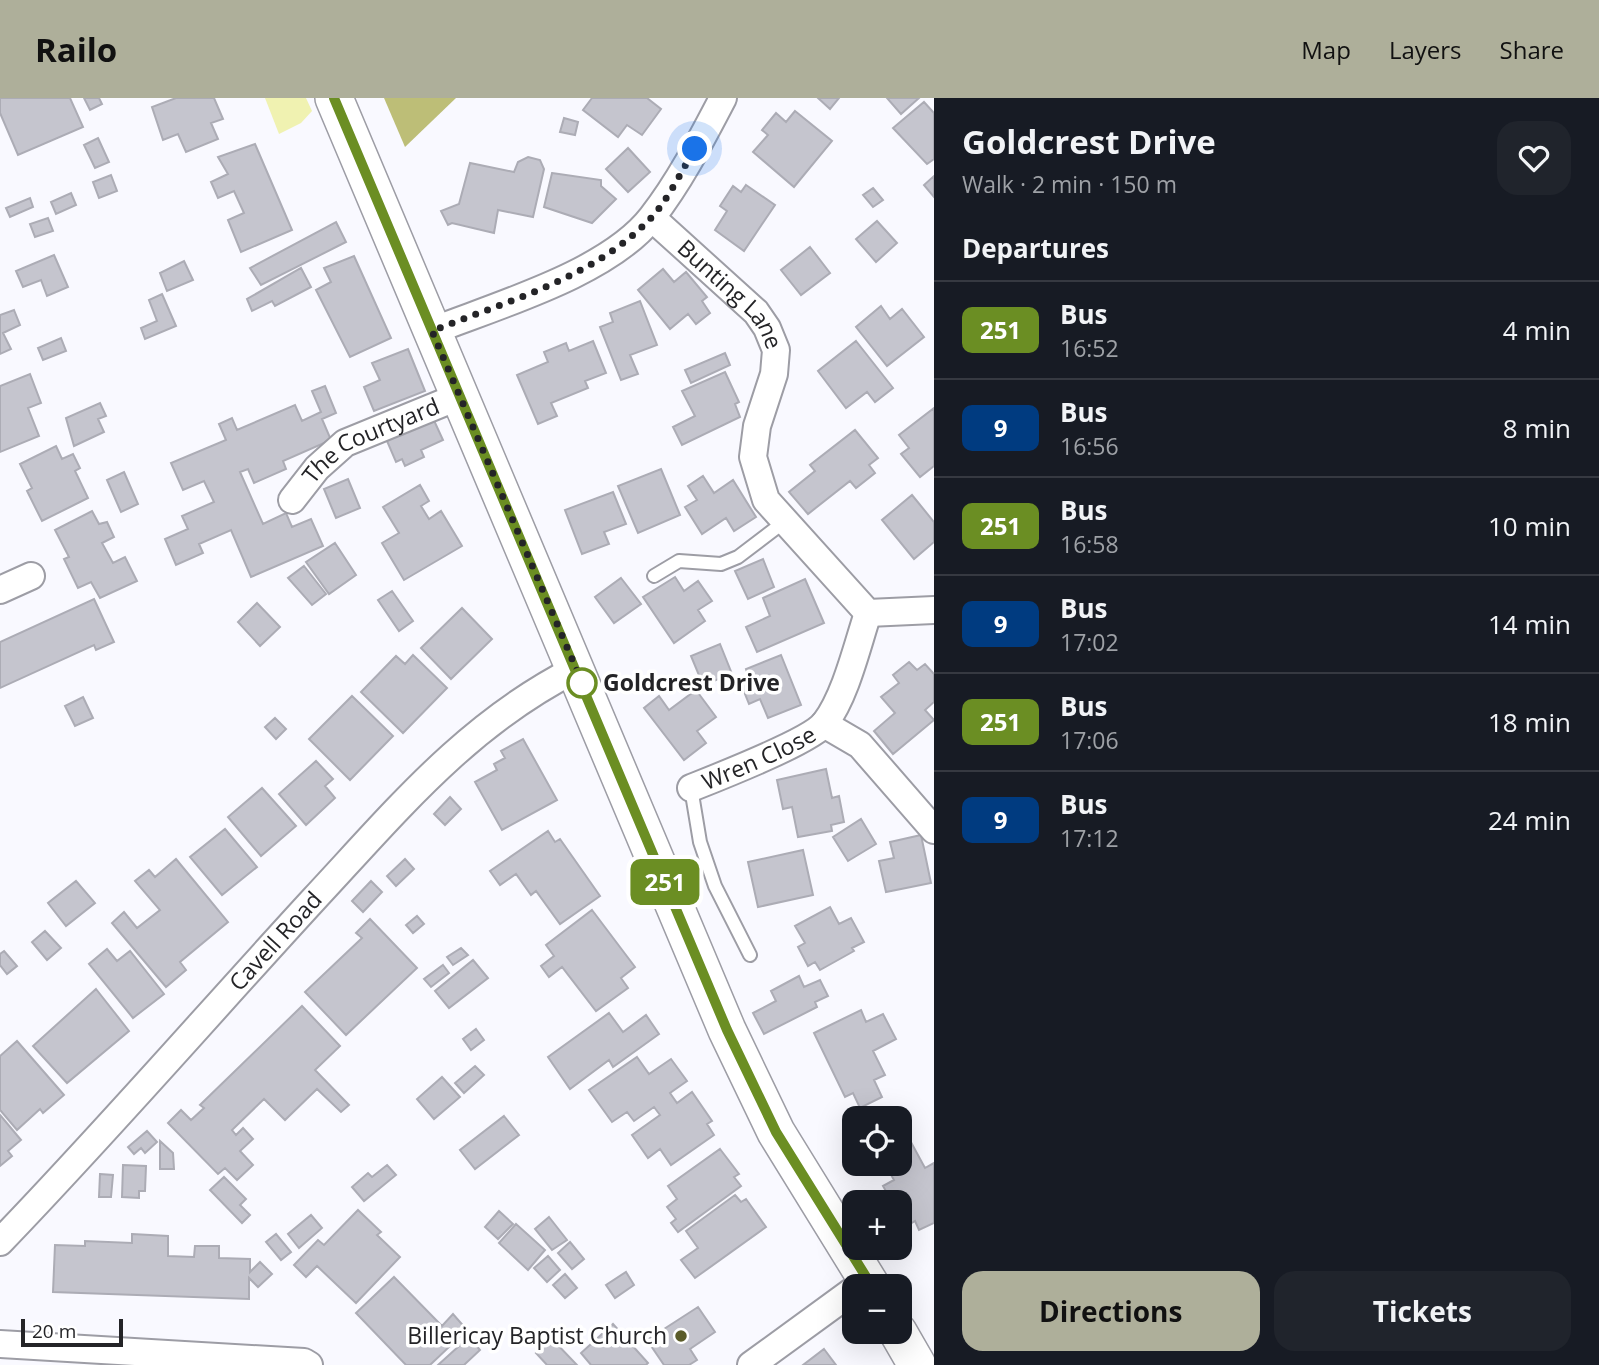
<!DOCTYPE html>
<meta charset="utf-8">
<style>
body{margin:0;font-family:"Open Sans",sans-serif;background:#20242c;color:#f1f3f6;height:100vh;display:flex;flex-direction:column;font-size:26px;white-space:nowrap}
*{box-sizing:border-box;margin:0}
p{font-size:23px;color:#9ea1a6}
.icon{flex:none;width:38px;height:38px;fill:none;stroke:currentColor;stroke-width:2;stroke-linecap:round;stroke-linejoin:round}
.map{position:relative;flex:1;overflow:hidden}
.panel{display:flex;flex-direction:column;background:#171b24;width:665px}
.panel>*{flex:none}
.badge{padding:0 14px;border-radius:10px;font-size:24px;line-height:46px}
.controls{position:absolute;left:842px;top:1008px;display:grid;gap:14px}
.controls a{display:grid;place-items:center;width:70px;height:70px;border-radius:14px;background:#171b24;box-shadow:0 7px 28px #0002;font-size:35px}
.scale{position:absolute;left:21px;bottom:18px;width:102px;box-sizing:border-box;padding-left:7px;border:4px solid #242427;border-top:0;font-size:19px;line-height:24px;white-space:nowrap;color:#242427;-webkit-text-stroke:5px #fff;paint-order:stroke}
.you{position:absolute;width:35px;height:35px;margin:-18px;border:5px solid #fff;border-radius:50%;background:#1a73e8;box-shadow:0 0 0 10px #1a73e833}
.map>.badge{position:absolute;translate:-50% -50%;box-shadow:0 0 0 4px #fff}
h2{padding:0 28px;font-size:26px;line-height:63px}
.round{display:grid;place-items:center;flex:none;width:74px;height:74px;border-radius:21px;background:#20242c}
.overview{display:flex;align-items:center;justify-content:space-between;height:119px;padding:0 28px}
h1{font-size:33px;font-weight:700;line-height:52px}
.cta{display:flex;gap:14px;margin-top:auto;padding:14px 28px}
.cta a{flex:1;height:80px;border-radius:21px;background:#aeaf9a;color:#111;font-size:28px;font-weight:700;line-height:80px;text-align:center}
.cta a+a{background:#20242c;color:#f1f3f6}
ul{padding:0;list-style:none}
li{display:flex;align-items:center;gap:21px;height:98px;padding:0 28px;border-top:2px solid #363941}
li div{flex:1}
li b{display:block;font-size:26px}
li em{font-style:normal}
li .badge{min-width:77px;font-weight:700;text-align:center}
header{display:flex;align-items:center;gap:42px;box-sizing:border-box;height:98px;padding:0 35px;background:#aeaf9a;color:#111}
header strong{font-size:33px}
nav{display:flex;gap:38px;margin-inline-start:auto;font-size:24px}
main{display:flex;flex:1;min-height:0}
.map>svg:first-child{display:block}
.green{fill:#f0f2b1}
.forest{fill:#bdbe77}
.building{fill:#c5c5ce;stroke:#acacb5;stroke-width:2}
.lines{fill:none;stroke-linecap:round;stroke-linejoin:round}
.lane-casing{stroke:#9d9da5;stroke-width:16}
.street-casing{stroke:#9d9da5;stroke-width:30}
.secondary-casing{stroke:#9d9da5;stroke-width:40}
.lane{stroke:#fff;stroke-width:12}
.street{stroke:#fff;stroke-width:26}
.secondary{stroke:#fff;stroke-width:37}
.line-casing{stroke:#fff;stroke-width:16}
.line{stroke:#6b8e23;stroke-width:10}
.walk{stroke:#242427;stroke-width:7;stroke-dasharray:0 12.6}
.stop-dot{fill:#fff;stroke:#6b8e23;stroke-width:3.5}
.poi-dot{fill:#5b5c29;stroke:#fff;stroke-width:2.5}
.labels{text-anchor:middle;stroke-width:7;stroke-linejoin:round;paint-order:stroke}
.street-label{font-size:23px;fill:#242427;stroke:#fff}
.stop-label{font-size:23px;font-weight:bold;fill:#242427;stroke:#fff;text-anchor:start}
.poi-label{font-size:23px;fill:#242427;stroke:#fff;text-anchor:end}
</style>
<header>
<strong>Railo</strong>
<nav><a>Map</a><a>Layers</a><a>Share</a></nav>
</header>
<main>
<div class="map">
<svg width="934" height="1267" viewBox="0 0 934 1267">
<rect width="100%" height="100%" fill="#f9f9ff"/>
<path class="green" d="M265,0h41l6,13 -11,12 -22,11z"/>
<path class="forest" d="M384,0h72l-51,49z"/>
<path class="building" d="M0,0h70l13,29 -65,28 -18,-42z
M84,0h15l3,6 -12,6z
M176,0h38l9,21 -12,4 7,16 -32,13 -8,-18 -15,6 -11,-33z
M592,0h55l14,11 -19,26 -15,-10 -9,12 -35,-27z
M818,0h21l-9,11z
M887,0h32l-18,16z
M924,4l10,11v46l-7,5 -34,-36z
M795,13l37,30 -38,46 -41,-35 15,-17 -6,-5 14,-17 10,9z
M564,20l14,4 -3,13 -15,-3z
M98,40l11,24 -14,6 -11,-23z
M255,46l37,86 -51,22 -13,-32 16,-7 -10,-22 -16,7 -7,-16 17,-8 -10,-17z
M628,50l22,24 -22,20 -22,-23z
M528,59l12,3 4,9 -11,48 -35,-7 -4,23 -42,-10 -4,2 -7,-14 18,-7 11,-41 44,9 4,-10z
M552,75l49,7v6l15,13 -24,24 -48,-16z
M111,77l6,16 -18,7 -6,-16z
M934,78v21l-10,-12z
M746,87l29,20 -31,46 -29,-21 12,-19 -7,-5 13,-20 8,6z
M873,90l10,12 -10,7 -10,-12z
M71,95l5,12 -20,9 -5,-12z
M30,100l3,9 -23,10 -4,-9z
M48,120l5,13 -18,6 -5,-13z
M877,123l20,22 -21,19 -20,-23z
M336,124l10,20 -85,43 -11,-17z
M810,149l20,26 -29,22 -20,-25z
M54,157l14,32 -21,9 -6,-16 -18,7 -7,-16z
M354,158l37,82 -41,19 -34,-67 15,-8 -7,-14z
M184,163l9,19 -26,11 -7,-18z
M301,170l10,19 -36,19 -3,-5 -20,10 -5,-12z
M663,171l11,13 12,-10 21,25 -5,4 8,12 -14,11 -8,-10 -18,15 -32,-39z
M162,196l14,32 -31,13 -4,-11 16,-7 -8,-21z
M640,203l17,44 -27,10 8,19 -17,6 -21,-53 13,-5 -3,-9z
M881,208l9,13 12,-10 22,28 -37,29 -31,-39z
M14,212l6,15 -17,8 8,16 -11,5v-39z
M61,240l5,13 -23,9 -5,-12z
M593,243l13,32 -21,8 3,7 -37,15 6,13 -19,8 -21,-49 31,-13 -4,-10 22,-9 3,8z
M856,243l37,47 -18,14 -8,-10 -21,16 -28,-37z
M408,251l17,42 -51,20 -10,-24 16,-7 -8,-17z
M725,255l5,12 -39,18 -6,-13z
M725,274l14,30 -4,2 5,13 -58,28 -9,-18 22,-11 -13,-25z
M30,276l11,29 -13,5 11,28 -39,16v-66z
M325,288l11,27 -14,6 9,21 -48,21 3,8 -32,14 -6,-14 -8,3 23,52 23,-11 6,14 19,-8 12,27 -72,31 -20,-47 -32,14 4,9 -27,12 -11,-26 23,-10 -6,-13 32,-14 -10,-21 -21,9 -12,-27 55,-23 -7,-16 13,-6 5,12 58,-25 7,16 19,-9 -9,-21z
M100,305l6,13 -8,3 6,13 -30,14 -8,-28z
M934,310v58l-14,11 -19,-23 8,-6 -10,-13z
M431,316l12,26 -22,10 3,7 -19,9 -3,-7 -6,3 -12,-28z
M855,332l23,28 -9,7 6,8 -19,15 -6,-7 -42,33 -19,-22 26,-21 -5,-6z
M56,348l6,13 11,-5 7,14 -5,3 13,27 -46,23 -15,-30 5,-3 -12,-24z
M661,371l19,46 -42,18 -20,-47z
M124,374l14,32 -17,8 -14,-32z
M703,378l11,17 19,-13 23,37 -22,14 -8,-13 -24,16 -17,-27 12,-7 -9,-14z
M348,381l12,29 -24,10 -12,-29z
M420,387l9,16 -8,5 8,13 12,-8 21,35 -58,34 -22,-37 17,-10 -16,-26z
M613,394l13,32 -22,8 5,12 -27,10 -17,-44z
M912,397l22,27v20l-20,17 -32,-39z
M92,413l7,13 8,-2 7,15 -12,6 11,20 12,-6 12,24 -37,17 -9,-16 -13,6 -14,-29 5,-2 -14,-27z
M335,445l21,32 -27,19 -23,-32z
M763,461l11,28 -26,12 -13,-28z
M304,468l22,28 -14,11 -24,-27z
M675,479l9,14 14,-10 14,20 -14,9 7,11 -31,22 -31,-46z
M621,480l20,26 -27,19 -19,-26z
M805,481l19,44 -67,29 -11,-25 24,-11 -7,-18z
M392,493l21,30 -14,10 -21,-31z
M94,501l20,43 -18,8 -2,-5 -94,43v-46z
M257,505l23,24 -20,19 -22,-24z
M462,510l30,31 -41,40 -30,-31z
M720,546l12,30 -29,11 -12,-29z
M413,557l34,33 -44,45 -42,-41 35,-36 9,8z
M781,557l20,50 -33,13 -8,-19 -11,5 -8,-20 9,-3 -4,-12z
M909,564l8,8 8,-6 9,10v28l-9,8 9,10 -41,34 -19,-23 21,-18 -14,-16 18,-14 -6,-8z
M696,592l20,27 -19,14 9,12 -22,17 -40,-52 15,-12 10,14z
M352,598l41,40 -43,44 -41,-41z
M83,599l10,21 -18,8 -10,-20z
M275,620l11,11 -10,10 -11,-12z
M523,641l34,61 -55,30 -27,-48 22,-12 -3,-6 11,-6 -4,-7z
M316,663l17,18 -8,7 10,12 -29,27 -27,-31z
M826,671l6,29 7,-2 5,26 -13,3 1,6 -34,6 -6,-30 -9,2 -6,-29z
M262,690l34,38 -35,30 -33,-39z
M450,699l11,12 -16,16 -11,-11z
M861,721l15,25 -28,17 -15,-24z
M225,731l32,38 -35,28 -32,-38z
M548,733l7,11 5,-3 40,57 -40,28 -24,-33 -5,4 -15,-21 -16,11 -10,-14z
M921,737l10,48 -45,9 -7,-31 15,-3 -4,-16z
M803,752l10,45 -55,12 -10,-45z
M176,761l52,63 -48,40 6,8 -20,17 -54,-64 12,-11 13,16 23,-18 -25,-29 14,-11 6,7z
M405,761l9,10 -18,17 -9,-10z
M76,783l19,22 -29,23 -18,-23z
M371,783l11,11 -19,20 -11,-11z
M830,809l9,17 12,-6 13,24 -12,6 2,3 -34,19 -5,-8 -7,4 -10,-19 7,-4 -10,-17z
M592,812l43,57 -14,11 7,10 -32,23 -34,-44 -13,10 -8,-11 13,-10 -8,-11z
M417,818l7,8 -11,9 -7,-8z
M370,821l47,49 -71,67 -41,-43 57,-54 -6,-5z
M45,833l16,17 -14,12 -15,-18z
M461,850l7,7 -15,10 -6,-8z
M107,851l10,12 13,-10 34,43 -31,24 -44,-54z
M4,853l13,15 -10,8 -7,-9v-11z
M473,862l15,18 -39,30 -14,-17z
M443,867l6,8 -18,14 -7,-8z
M799,878l5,11 16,-7 8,16 -13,6 2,5 -53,27 -11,-21 23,-12 -5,-10z
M96,891l33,42 -62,52 -34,-37z
M302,908l38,40 -25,24 34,35 -8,7 -24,-23 -32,31 -21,-21 -32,31 4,5 7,-7 10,11 -13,12 13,14 -16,15 -12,-12 -7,6 -50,-51 13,-13 10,10 13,-12 -4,-3z
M861,912l5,12 17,-8 13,25 -23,12 12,24 -11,5 8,17 -22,11 -7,-15 -8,4 -31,-64z
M609,915l14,19 23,-17 13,19 -46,33 -4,-7 -39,29 -22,-32z
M476,931l8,11 -13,10 -8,-11z
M17,943l47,54 -21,18 -3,-4 -23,21 -17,-20v-54z
M637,959l12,17 22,-15 16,22 -17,12 7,10 15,-11 20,29 -5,3 7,11 -43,30 -11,-16 -12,9 -16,-23 28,-20 -6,-8 -20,14 -7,-9 -15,10 -23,-32z
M475,968l9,9 -20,18 -9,-10z
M442,979l18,20 -26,22 -17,-20z
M0,1017l21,25 -13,11 4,5 -12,10z
M504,1018l15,19 -44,34 -15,-19z
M147,1033l10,11 -12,11 -4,-5 -7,6 -6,-7z
M906,1035l19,35 9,-5v60l-15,7 -4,-9 -10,6 -5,-10v-15h-8l-9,-16 11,-6 -9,-16h15v-27z
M160,1043l13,12 1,16h-14z
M720,1051l19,25 -5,3 7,9 -63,46 -7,-9 5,-4 -9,-12 10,-8 -9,-13z
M123,1067l23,1 -1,25h-6v7l-17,-1z
M387,1067l9,10 -32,26 -12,-14 16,-14 4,4z
M100,1076l13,1 -2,22h-12z
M224,1079l22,22 -6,6 10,10 -8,8 -32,-33z
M735,1097l6,7 5,-3 20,28 -71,51 -14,-18 17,-12 -12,-17z
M358,1112l23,22 -4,3 23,22 -44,46 -39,-37 -11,11 -12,-12 24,-25 6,5z
M499,1113l14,13 -15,15 -13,-12z
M311,1117l11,13 -23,20 -11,-14z
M549,1119l18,23 -15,10 -17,-21z
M516,1126l29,26 -17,20 -29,-27z
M132,1136l36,2v20l26,1 1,-11h24v12l31,1v13l10,-10 12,12 -14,13 -9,-9v21l-196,-7 2,-47 30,1v-5l47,2z
M276,1136l15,18 -10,8 -15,-18z
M570,1144l14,17 -12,10 -14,-16z
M548,1158l12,14 -13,12 -13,-14z
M626,1174l8,13 -19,13 -9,-13z
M565,1176l12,14 -12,10 -12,-13z
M394,1179l48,49 11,-12 14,16 -37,35h-24l-50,-52z
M698,1209l17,25 -25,17 7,11 -8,5h-25l-17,-25z
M613,1226l35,39 -2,2h-55l-10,-12z
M469,1239l11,13 -16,15h-26z
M552,1241l25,26h-30l-11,-12z
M824,1251l12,16h-33z"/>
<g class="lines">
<g class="lane-casing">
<path id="lane" d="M654,478l25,-15 42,3 17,-7 46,-35
M691,690l9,54 15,44 35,69"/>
</g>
<g class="street-casing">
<g id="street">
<path id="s1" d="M652,120l104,94 11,16 9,22 -2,24 -17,52 -4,31 13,43 102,113 66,-3"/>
<path d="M432,233c66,-26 177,-58 220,-114 28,-36 50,-79 71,-119"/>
<path id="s2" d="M292,402l25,-32 28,-25 115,-47"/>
<path d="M0,492l31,-14"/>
<path d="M824,626l36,21 74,85"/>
<path id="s3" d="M691,690c25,-10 120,-47 134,-65 21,-28 32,-77 43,-110"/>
<path id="s4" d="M0,1144c108,-112 210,-230 315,-344 82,-88 152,-174 261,-229"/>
<path d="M0,1246l304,18 5,3"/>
<path d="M751,1267l103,-75"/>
</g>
</g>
<g class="secondary-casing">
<path id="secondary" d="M334,0l393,932 49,102 95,154
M898,1234l19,33"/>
</g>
<use href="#lane" class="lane"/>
<use href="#street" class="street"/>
<use href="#secondary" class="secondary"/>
</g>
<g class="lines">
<g class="line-casing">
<path id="line" d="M334,0l393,932 49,102 92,148 -9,6"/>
</g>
<use href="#line" class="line"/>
<path class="walk" d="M582,585l5,11 -155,-363c74,-30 160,-52 217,-111 19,-19 32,-49 46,-71"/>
</g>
<circle class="stop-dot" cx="582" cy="585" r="14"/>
<circle class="poi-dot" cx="681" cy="1238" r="7"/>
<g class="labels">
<g class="street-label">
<text dy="8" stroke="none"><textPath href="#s1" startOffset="110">Bunting Lane</textPath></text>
<text dy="8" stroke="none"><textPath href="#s2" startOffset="102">The Courtyard</textPath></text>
<text dy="8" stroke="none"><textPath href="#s3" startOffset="74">Wren Close</textPath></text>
<text dy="8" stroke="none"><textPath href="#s4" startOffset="408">Cavell Road</textPath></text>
</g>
<g class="stop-label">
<text x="603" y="593">Goldcrest Drive</text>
</g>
<g class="poi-label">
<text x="667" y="1246">Billericay Baptist Church</text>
</g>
</g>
</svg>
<div class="controls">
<a><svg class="icon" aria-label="locate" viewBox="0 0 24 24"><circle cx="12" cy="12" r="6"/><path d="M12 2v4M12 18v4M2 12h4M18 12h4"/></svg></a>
<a>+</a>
<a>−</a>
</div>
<div class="scale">20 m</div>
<div class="you" style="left:695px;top:51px"></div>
<b class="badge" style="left:665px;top:784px;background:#6b8e23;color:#fff">251</b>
</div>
<section class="panel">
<div class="overview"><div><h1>Goldcrest Drive</h1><p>Walk · 2 min · 150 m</p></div><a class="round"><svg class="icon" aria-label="heart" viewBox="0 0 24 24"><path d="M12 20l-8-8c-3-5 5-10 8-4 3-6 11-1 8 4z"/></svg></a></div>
<h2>Departures</h2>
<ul>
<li><span class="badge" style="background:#6b8e23;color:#fff">251</span><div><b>Bus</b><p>16:52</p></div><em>4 min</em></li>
<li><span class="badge" style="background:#003b80;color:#fff">9</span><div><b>Bus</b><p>16:56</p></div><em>8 min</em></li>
<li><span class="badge" style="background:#6b8e23;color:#fff">251</span><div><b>Bus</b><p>16:58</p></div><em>10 min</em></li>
<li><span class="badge" style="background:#003b80;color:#fff">9</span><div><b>Bus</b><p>17:02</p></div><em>14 min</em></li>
<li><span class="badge" style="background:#6b8e23;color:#fff">251</span><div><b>Bus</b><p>17:06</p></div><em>18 min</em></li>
<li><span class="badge" style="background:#003b80;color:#fff">9</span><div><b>Bus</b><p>17:12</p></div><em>24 min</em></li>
</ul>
<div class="cta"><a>Directions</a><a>Tickets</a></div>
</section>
</main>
